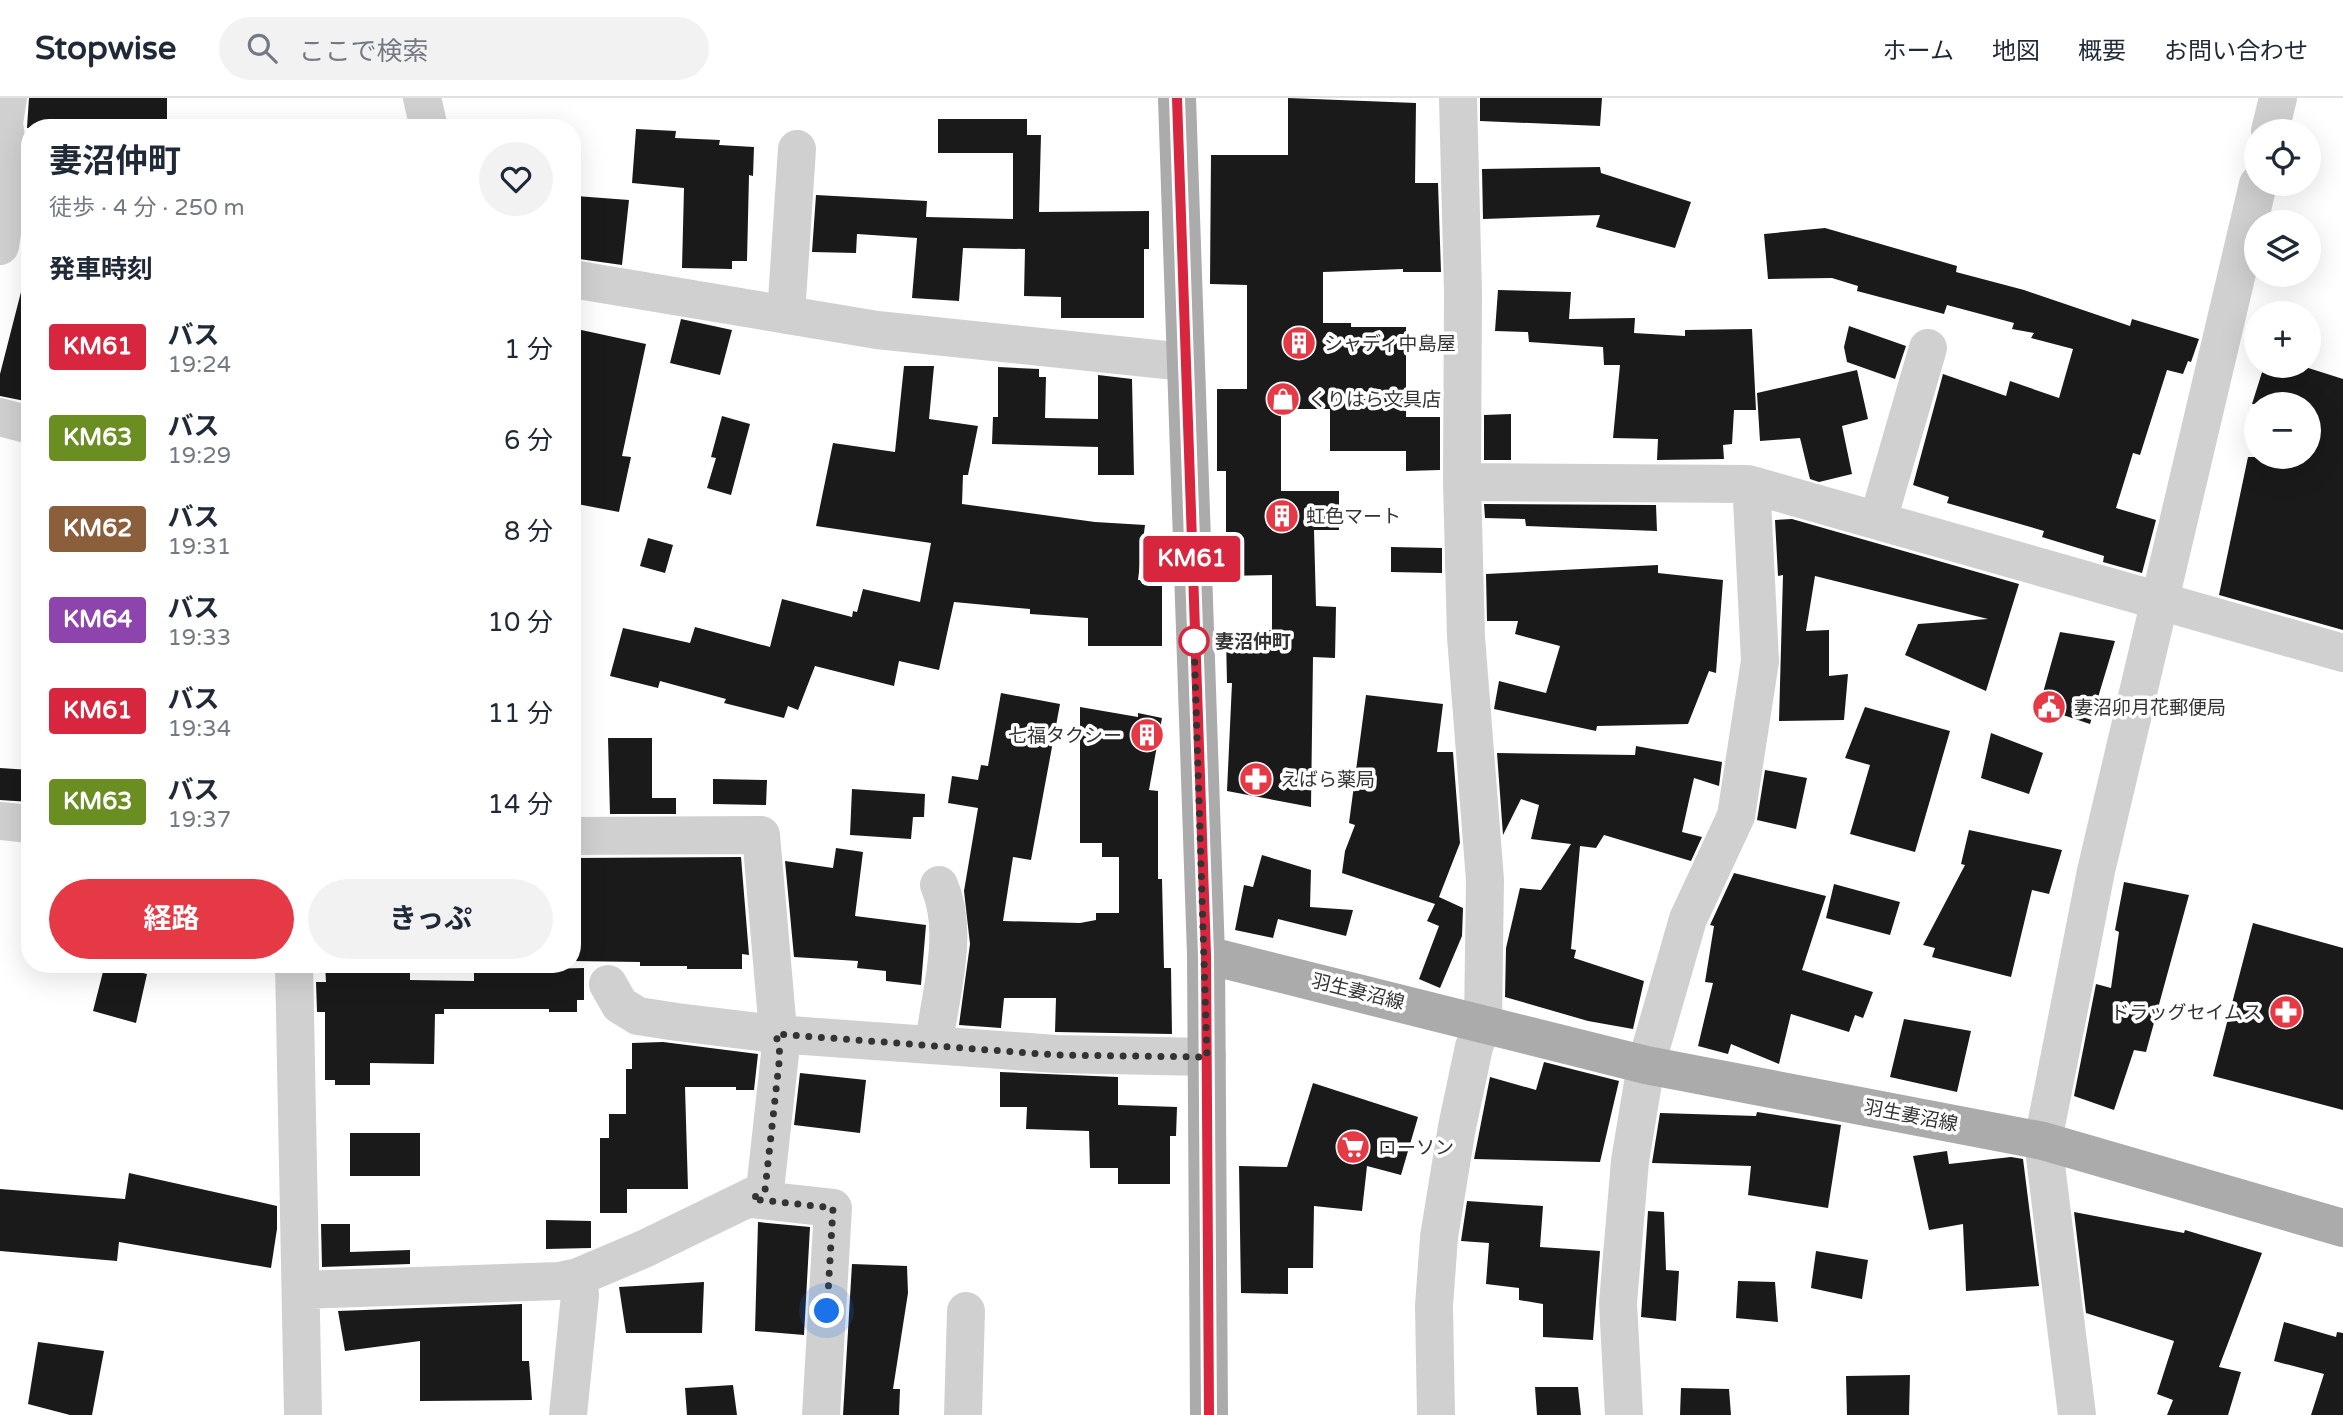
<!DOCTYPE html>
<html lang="ja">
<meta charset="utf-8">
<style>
body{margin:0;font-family:"Varela Round","Noto Sans JP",sans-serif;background:#f2f2f3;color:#1f2937;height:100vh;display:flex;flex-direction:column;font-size:26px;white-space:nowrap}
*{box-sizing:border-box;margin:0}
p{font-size:23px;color:#747a83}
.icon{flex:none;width:38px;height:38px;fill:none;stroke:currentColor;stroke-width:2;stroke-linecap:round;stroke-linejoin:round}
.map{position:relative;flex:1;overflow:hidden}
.panel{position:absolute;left:21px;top:21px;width:560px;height:854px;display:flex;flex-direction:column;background:#fff;border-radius:28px;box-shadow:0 7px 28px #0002}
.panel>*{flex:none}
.badge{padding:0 14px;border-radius:5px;font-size:24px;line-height:46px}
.tools{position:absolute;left:2244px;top:21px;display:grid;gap:14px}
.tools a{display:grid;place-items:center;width:77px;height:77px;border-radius:50%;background:#fff;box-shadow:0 7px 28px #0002;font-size:35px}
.you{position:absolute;width:35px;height:35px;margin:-18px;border:5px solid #fff;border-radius:50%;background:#1a73e8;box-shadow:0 0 0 10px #1a73e833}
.map>.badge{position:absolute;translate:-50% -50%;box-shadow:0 0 0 4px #fff}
h2{padding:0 28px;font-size:26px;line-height:63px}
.round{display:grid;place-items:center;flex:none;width:74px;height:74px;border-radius:37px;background:#f2f2f3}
.headline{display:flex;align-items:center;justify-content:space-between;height:119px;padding:0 28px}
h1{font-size:33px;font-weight:700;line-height:52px}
.cta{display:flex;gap:14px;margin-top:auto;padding:14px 28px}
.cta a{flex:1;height:80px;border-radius:42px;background:#e63946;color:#fff;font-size:28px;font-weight:700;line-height:80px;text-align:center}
.cta a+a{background:#f2f2f3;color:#1f2937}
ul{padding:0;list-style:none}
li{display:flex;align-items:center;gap:21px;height:91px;padding:0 28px}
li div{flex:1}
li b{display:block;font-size:26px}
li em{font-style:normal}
li .badge{min-width:77px;font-weight:700;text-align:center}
header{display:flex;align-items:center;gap:42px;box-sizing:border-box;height:98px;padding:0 35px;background:#fff;border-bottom:2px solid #e0e1e3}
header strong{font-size:33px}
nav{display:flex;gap:38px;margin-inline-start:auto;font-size:24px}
.search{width:490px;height:63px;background:#f2f2f3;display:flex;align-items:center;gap:18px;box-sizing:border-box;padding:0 24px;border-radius:38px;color:#747a83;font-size:26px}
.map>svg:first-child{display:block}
.building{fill:#1a1a1a}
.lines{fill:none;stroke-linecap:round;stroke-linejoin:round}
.minor{stroke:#d0d0d0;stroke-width:38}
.major{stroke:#ababab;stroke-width:38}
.line-casing{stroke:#fff;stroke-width:16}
.line{stroke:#d7263d;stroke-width:10}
.walk{stroke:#333;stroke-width:7;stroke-dasharray:0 12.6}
.stop-dot{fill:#fff;stroke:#d7263d;stroke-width:3.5}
.labels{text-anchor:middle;stroke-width:7;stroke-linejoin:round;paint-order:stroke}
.poi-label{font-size:19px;fill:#333;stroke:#fff;text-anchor:start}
.stop-label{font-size:19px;font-weight:bold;fill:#333;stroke:#fff;text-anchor:start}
.street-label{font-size:19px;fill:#333;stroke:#fff}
</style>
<header>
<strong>Stopwise</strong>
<div class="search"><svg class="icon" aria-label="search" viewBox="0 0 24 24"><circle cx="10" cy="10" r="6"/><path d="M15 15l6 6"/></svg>ここで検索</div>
<nav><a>ホーム</a><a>地図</a><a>概要</a><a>お問い合わせ</a></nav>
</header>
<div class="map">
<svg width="2343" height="1317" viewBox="0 0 2343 1317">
<rect width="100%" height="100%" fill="#fff"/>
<path class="building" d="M29,0h138v30h-140z
M1288,0l128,5 -1,80h23l3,89h-38v-3l-80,3v51h28v4h55v90h34v53l-34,1v-20h-76v-42h-49v82h58v39h-25l2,76 20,1 -1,51 -22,-1 -2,150 -84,-16 5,-108h-5l-1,-45h31v-8h15v-55l-46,1v-105h-9v-82h30v-104l-37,-1 1,-129h77z
M1480,0h122l-2,28 -120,-5z
M938,21h89v16h14l-2,77 110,-1v38h-5v69h-83v-21l-37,-1 1,-47 -62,-1 -4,53 -47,-3 5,-60 -60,-4 -1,19 -44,-1 4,-57 111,6 -1,16 87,2v-66h-75z
M636,31l40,2 -1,7 45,2 -1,5 35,2 -1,29 -4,-1 -2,86h-15v8l-50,-1 2,-80 -52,-5z
M1600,69l1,6 90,29 -16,46 -79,-21 4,-12 -117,4 -1,-50z
M576,98l53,4 -7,65 -50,-7z
M1825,130l132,38 -1,6 68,18 106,36 2,-7 67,20 -8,23 -3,-1 -5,13 -16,-4 -27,85 -7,-2 -17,55 40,12 -14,53 -39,-11 1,-6 -62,-19 2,-6 -97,-28 2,-6 -36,-12 30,-111 63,22 4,-15 49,17 14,-49 -42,-11 3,-5 -22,-4 2,-6 -67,-18 -3,9 -87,-23 1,-5 -26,-8 -64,1 -4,-45z
M1498,192l73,2 -2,27 66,-1 -1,15 51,3v-6l67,-1 4,81h-22l-2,34 -9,1 1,14 -67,1 1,-21 -45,-1 7,-73h-16l-1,-18 -74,-5 -1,-10 -33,-1z
M21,194l9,1v109l-30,-6v-22z
M681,221l51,11 -12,45 -50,-12z
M1849,228l57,20 -11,33 -48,-17 -3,-15z
M572,230l74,16 -24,112 9,1 -12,55 -47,-9z
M904,268h30l-5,53 49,7 -10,49h-5l-1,29 133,18 50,3 -7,55h24v66h-74v-28l-58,-4v-5l-76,-7 -15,68 -40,-9 -5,25 -79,-20 -17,44 -10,-4 -4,12 -60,-15 2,-4 -66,-18 -2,7 -48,-12 13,-48 67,15 5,-16 75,20 12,-48 70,18 1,-6 4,1 6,-23 57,13 11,-59 -115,-17 17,-83 62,9z
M2264,268h38l41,13v251l-124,-35 29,-138h60v-53h-56z
M998,269l41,2v8h7l-1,41 53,1v-44l34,4 2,96h-36v-28l-106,-3 1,-27h5z
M1857,272l11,49 -26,7 10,48 -33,8 -9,-3 -10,-41 -40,3 -3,-48z
M1511,316v46h-27v-45z
M722,318l28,8 -19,71 -24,-7 9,-30 -5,-1z
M1484,406l172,1 1,26 -131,-5 -1,-7 -40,-1z
M1792,421l227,65 -33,107 -81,-36 13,-31 70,-5 -173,-43 -9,55 23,-1v46l19,-2 -4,46 -65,1 4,-146 -5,1 -3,-56z
M648,440l25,7 -8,28 -25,-7z
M1391,449l51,1v25l-51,-1z
M1658,467v8l65,7 -7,93 -7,-2 -21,53 -91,2 -1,5 -102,-22 5,-28 47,12 14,-47 -45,-12 3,-13h-31l-1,-47z
M2060,534l55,9 -25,83 -51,-17z
M1001,595l59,11 -29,156 -18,-3 -10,64 77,2 16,-3v-7h23v-56h-17v-14h-22v-136l58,10v-4l24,5 -13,72 9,1v88h4l2,89h7l1,66 -117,-2 1,-34h-52l-3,30 -42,-3 11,-81 -6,-53 14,-83 -30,-5 4,-27 26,4 3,-15 7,1z
M1366,597l77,9 -6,48h16l7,91 -21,54 24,11 -1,28 -22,52 -21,-9 20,-53 -12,-5 8,-17 -93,-31 3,-22 10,-26 -6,-2z
M1865,609l85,24 -35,121 -65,-18 20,-69 -25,-7z
M1991,635l52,20 -14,41 -48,-16z
M608,640h44v60h24v16h-66z
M1636,648l86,16 -3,24 -25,-8 -12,54 20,5 -11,24 -87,-26 -8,13 -16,-2 -9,103 5,1 -2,8 70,23 -11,48 -45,-8 -83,-24 1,-49 14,-60 21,2 30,-46 -40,-5 8,-34 -18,-6 -18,36 -6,-82 138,2z
M0,670l30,2v32l-30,-2z
M1765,672l42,8 -11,51 -39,-9z
M713,681l54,1 -1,25 -53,-1z
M852,691l73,5 -1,23h-11l-2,22 -61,-4z
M1969,732l93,20 -13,44 -17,-4 -21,87 -79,-20 3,-9 -12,-3 42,-80 -4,-1z
M836,750l27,4 -8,64 71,9 -5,60 -35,-4v-10l-29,-3 1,-7 -64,-4 -9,-96 48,7z
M1262,757l49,15 -1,37 43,3 -7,26 -68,-17 -5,19 -38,-8 9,-45 9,2z
M741,759l8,98 -7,-1v15h-55v-3h-47v-4l-68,-1v-103z
M1734,775l92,23 -24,74 71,22 -10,26 -8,-3 -6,17 -58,-18 -12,50 -48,-20 -3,10 -30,-8 15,-63 -8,-1 9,-56 -4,-1z
M2124,784l65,13 -43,157 -12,-2 -20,60 -40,-14 22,-112 15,4 8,-56 -4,-2z
M1834,786l66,18 -10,33 -64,-17z
M2253,825l90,25v162l-130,-34z
M105,866l42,10 -11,49 -43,-12z
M325,866h85v16l64,1v-10l110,-3v32h-7v12h-28v-3h-105v5h-9l-1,50 -64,-1v22h-35v-5h-10v-68h-8l-1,-30h10z
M1904,921l67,12 -14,61 -67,-15z
M663,944l95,12 -4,36h-18v-3h-51l3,102h-61v24h-27v-75h9v-24h17v-45h6v-26z
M1544,964l75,19 -19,81 -126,-3 16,-82 46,13z
M1000,974l118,5v28l59,2 -1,29h-6v48h-52v-16h-28l-1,-37 -63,-2 1,-22h-27z
M800,975l66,7 -6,53 -66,-8z
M1313,985l105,34 -17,58 -34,-9 -5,45 -48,-5 -1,62h-25v26l-47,-1 -2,-127 48,1z
M1757,1014l84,13 -13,83 -80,-13 3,-29 -99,-3 8,-50 96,3z
M350,1035h70v43h-70z
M1947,1053l2,13 62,-7 12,2 16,127 -73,5 -3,-67 -34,6 -16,-74z
M129,1075l148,33v23l-6,39 -152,-26 -2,19 -117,-10v-62l125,10z
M1467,1103l76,5 -3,41 60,4 -7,89 -50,-3v-33l-24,-4v-12l-33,-4 3,-41 -28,-2z
M1648,1113l16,1 2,58 13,1 -3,50 -35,-4z
M2074,1114l110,21 1,-3 77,23 -43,114 22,5 -13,43h-61l6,-15 -16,-6 17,-53 -88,-28z
M546,1122l45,1v27l-45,1z
M758,1124l52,5 -6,108 -49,-4z
M321,1126h29v28l60,-2v14l-88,3z
M1816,1153l52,9 -6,39 -51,-11z
M852,1166l55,2 1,27 -15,96h7l-1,26h-56z
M1738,1183l37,1 3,40 -42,-4z
M704,1184l-2,51h-76l-7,-46z
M522,1206v57h7l3,39 -112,1v-60l-75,10 -7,-40z
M2284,1224l52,15 1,-5 6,1v82h-32l13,-41 -50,-13z
M38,1244l66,9 -12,64h-22l-42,-11z
M1910,1277l-1,40h-62l-1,-39z
M733,1287l4,30h-50l-2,-27z
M1535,1289h43l3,28h-44z
M1681,1290l48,1 2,26h-51z"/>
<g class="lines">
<path class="minor" d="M422,0l7,30
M2270,33l8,-33
M0,148l11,-72 -7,-51 4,-25
M572,181l305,51 308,32
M786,217l11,-166
M0,319l30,8
M1462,384l286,2 595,169
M1878,422l50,-172
M0,723l30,3
M294,866l9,451
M608,886l12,21 18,11 39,6 99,12 280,20 151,3
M934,946c6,-50 26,-112 5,-159
M752,1101l81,9 -12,207
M301,1192l258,-9 19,-4 66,-28 121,-59 15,-136 -19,-219 -189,1
M568,1317l12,-120 -2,-18
M963,1317l3,-104
M1436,1317l-2,-109 5,-69 18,-110 17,-80 9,-24 2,-143 -19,-243 -4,-155 1,-190 -5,-194
M1624,1317l-6,-112 12,-142 16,-96 42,-146 48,-103 24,-155 -8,-161 -4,-16
M2077,1317l-34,-274 53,-270 162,-687"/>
<path class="major" d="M1177,0l29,857 3,460
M1206,857l440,110 397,76 300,87"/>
</g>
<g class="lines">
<g class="line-casing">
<path id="line" d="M1177,0l29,857 3,460"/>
</g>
<use href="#line" class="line"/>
<path class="walk" d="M827,1213l6,-103 -81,-9 13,-9 15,-136 -4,-20 280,21 151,2 -13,-416"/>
</g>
<defs>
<g id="building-disc" transform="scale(1.75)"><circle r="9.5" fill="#e63946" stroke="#fff"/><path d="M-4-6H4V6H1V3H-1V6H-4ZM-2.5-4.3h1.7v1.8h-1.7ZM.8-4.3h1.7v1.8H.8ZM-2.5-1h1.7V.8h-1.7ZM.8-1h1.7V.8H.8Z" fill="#fff"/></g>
<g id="shop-disc" transform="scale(1.75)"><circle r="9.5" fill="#e63946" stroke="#fff"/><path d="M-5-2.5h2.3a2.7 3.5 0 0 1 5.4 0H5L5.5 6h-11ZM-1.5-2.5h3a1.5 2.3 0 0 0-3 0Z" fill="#fff"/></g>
<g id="civic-disc" transform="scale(1.75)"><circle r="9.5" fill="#e63946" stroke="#fff"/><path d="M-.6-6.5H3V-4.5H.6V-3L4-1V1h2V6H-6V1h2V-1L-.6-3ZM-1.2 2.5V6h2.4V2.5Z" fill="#fff"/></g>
<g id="pharmacy-disc" transform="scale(1.75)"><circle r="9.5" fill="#e63946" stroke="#fff"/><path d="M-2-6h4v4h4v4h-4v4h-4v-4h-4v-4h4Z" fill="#fff"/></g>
<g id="supermarket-disc" transform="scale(1.75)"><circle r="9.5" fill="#e63946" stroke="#fff"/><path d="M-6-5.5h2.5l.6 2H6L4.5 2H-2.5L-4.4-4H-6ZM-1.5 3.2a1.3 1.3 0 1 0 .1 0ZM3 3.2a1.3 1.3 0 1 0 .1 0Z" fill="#fff"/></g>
</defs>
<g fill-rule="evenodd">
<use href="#building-disc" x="1299" y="245"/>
<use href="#shop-disc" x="1283" y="301"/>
<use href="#building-disc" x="1282" y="418"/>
<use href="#civic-disc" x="2049" y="609"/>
<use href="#building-disc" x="1147" y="637"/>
<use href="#pharmacy-disc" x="1256" y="681"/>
<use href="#pharmacy-disc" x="2286" y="914"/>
<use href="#supermarket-disc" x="1353" y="1049"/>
</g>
<circle class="stop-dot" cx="1194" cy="543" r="14"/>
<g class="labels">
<g class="poi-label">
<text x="1324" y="252">シャディ中島屋</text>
<text x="1308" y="308">くりはら文具店</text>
<text x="1306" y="425">虹色マート</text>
<text x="2074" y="616">妻沼卯月花郵便局</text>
<text x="1122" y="644" text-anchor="end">七福タクシー</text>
<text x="1280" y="688">えばら薬局</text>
<text x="2262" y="921" text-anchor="end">ドラッグセイムス</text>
<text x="1378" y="1056">ローソン</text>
</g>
<g class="stop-label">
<text x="1215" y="550">妻沼仲町</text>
</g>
<g class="street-label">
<text transform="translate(1358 893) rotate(14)" y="7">羽生妻沼線</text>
<text transform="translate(1911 1017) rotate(11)" y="7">羽生妻沼線</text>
</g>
</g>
</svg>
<div class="tools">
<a><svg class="icon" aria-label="locate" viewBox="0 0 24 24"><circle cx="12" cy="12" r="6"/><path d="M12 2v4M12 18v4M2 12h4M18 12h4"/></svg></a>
<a><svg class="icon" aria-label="layers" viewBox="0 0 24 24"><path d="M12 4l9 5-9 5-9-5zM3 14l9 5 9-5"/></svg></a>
<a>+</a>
<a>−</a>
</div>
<div class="you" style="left:827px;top:1213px"></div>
<b class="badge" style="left:1192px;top:461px;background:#d7263d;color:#fff">KM61</b>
<section class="panel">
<div class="headline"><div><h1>妻沼仲町</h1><p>徒歩 · 4 分 · 250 m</p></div><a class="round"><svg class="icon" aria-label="heart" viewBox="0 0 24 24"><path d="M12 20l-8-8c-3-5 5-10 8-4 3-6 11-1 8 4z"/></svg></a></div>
<h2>発車時刻</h2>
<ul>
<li><span class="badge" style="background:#d7263d;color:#fff">KM61</span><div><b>バス</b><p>19:24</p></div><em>1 分</em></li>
<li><span class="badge" style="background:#6b8e23;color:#fff">KM63</span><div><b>バス</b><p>19:29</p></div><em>6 分</em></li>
<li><span class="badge" style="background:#8b5e3c;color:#fff">KM62</span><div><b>バス</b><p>19:31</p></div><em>8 分</em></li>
<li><span class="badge" style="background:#8e44ad;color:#fff">KM64</span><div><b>バス</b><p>19:33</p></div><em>10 分</em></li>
<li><span class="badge" style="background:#d7263d;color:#fff">KM61</span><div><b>バス</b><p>19:34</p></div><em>11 分</em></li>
<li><span class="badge" style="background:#6b8e23;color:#fff">KM63</span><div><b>バス</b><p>19:37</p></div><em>14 分</em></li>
</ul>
<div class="cta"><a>経路</a><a>きっぷ</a></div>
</section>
</div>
